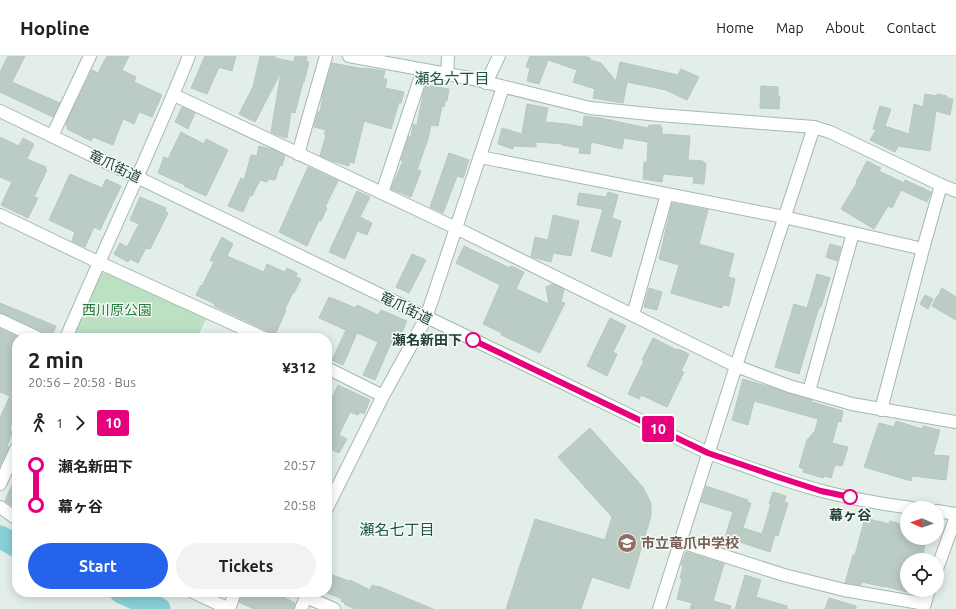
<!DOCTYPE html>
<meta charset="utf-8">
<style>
body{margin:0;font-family:Ubuntu,"Noto Sans JP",sans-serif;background:#f2f2f2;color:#222;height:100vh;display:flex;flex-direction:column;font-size:15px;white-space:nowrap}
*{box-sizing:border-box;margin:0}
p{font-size:13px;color:#767676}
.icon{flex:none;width:22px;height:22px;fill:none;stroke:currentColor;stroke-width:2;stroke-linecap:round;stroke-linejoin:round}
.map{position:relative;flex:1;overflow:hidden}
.details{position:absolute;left:12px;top:277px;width:320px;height:264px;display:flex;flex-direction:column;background:#fff;border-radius:16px;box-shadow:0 2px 10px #0003}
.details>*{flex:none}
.badge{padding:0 8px;border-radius:3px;font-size:14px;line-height:26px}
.needle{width:26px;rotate:272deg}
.buttons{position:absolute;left:900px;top:445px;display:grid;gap:8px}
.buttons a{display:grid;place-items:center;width:44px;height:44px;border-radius:50%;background:#fff;box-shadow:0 2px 10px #0003;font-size:20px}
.map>.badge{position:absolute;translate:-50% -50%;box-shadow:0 0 0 2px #fff}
.legs{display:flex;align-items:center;gap:6px;height:44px;padding:0 16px;font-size:13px}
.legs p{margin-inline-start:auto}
.headline{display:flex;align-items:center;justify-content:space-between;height:68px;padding:0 16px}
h1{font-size:22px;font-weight:600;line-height:30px}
.button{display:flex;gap:8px;margin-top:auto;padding:8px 16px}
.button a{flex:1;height:46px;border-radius:24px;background:#2563eb;color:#fff;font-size:16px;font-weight:600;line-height:46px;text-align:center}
.button a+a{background:#f2f2f2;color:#222}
ul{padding:0 16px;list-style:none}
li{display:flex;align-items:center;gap:14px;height:40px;font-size:15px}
li i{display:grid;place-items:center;width:6px;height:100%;margin:0 5px;background:currentColor}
li i::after{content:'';width:10px;height:10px;margin:-5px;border:3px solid;border-radius:50%;background:#fff}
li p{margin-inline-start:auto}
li:first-child i{background:linear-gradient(#0000 50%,currentColor 0)}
li:last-child i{background:linear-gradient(currentColor 50%,#0000 0)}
header{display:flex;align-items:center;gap:24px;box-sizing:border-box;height:56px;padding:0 20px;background:#fff;border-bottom:1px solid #e0e0e0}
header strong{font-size:19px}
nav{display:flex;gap:22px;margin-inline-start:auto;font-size:14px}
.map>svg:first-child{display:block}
.green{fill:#bbe0c2}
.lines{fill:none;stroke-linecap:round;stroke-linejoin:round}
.river{stroke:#88d0d6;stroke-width:23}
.building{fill:#bbccc4;stroke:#b5c8bf}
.street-casing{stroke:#a6b7b0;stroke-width:14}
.secondary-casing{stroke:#a1bbb0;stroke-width:14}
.street{stroke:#fff;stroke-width:12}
.secondary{stroke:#fff;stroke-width:12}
.line-1-casing{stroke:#fff;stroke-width:9}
.line-1{stroke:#e6007e;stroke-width:6}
.stop-1-dot{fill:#fff;stroke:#e6007e;stroke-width:2}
.labels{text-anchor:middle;stroke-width:3;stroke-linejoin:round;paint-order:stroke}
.street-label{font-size:14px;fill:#224136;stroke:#f5faf7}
.park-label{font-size:14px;fill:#297b42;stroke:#f5faf7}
.stop-label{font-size:14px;font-weight:bold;fill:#224136;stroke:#f5faf7;text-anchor:end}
.education-label{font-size:14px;font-weight:bold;fill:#785e54;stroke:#f5faf7;text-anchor:start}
.neighbourhood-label{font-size:15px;fill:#1c5542;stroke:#f5faf7}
</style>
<header>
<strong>Hopline</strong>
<nav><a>Home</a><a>Map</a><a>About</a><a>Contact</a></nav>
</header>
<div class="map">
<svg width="956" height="553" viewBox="0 0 956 553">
<rect width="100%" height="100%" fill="#e4eee9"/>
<path class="green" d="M103,217h3l100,46 -9,19h-126l29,-64z"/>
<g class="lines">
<path class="river" d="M0,481l17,9
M121,536l38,17"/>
</g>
<path class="building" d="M8,0h17l-13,26 48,21 -7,14 -53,-25v-20z
M107,0h22l-7,14 14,7 -2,5 28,13 -10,22 -13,-5 -5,12 -11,-5 -10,26 -20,-8 -2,4 -24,-12 1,-2 -2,-1 1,-2 -1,-1 26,-53 6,3z
M205,0h31l-4,15 -13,-4 -12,27 -16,-6z
M260,0h15v2l19,4 1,-6h12l-1,5 3,1 -5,20h-1l-8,31 -4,-1 -4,26 -7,-2 -9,-4 10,-60 -26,50 -16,-8 14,-27z
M530,0h54l6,2v2l11,3 15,18 4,-19 58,13 3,-6 18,8 -12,23 -21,-10 -39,-8 -4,21 -30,-5 2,-9 -22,-7 4,-12 -29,-10 -9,24 -12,-3 3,-13 -4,-1z
M332,7l32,6v-1l21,3 -2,8h4l-2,9 19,4 -3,11 -2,-1 -8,27 -27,-8 -10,42 -5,-1v4l-17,-5 -12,-5 6,-21 -2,-1 2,-4 -12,-3 4,-15h2l4,-23z
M426,29l23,4 -2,12h-2l-1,6 -2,-1 -4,20 -7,-1 -3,14 -11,31 4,1 -10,26 -20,-8 12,-28 -2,-1 8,-24 2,1 2,-13 4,1 6,-31z
M761,30l17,1v9h2l-1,13 -19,-1z
M925,38l12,2v-2l10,2v2l6,1 -3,16 -14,-4 -6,40 -32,-5 -3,6 -25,-12 6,-10 -3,-1 7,-23 11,3 -6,17 24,8 5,-30 9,3z
M527,48l21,4 -3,14 21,2 17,3 1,-11 16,2 48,10 1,-3h12v3h1v6l28,2 -2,24 15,1v2h3l-2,21 -11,-1 1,-6 -31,-3 -1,8 -19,-3 1,-17h3l1,-20 -24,-4 -2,11 -31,-7 -1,12 -11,-1 1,-5 -18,-3 1,-1 -27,-2v5l-22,-1 -1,3 -15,-5 4,-16 20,6z
M182,51l13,6 -7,16 -13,-7z
M181,76l23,12 2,-5 22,11 -22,46 -22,-10 1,-1 -27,-12 6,-16 4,2z
M0,81l19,9 4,-8 11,6 -7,15 19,8 -1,2 2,1 -13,27 4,1 -10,20 -27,-13 11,-23 -12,-5z
M259,90l15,4 11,6 -3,10 -2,-1 -5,15 -7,-1 -1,3 -7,-2 -8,16 -2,-1 -7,17 -15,-6 13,-28 3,2 7,-25 6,1z
M449,97l20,7 -6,18 -6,-2 -14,37 -13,-6z
M867,105l14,7 -2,3 25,12 1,-3 26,12 -4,10 -26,-12 -9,18 -4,-2 -14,23 -33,-20 16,-26 -1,-1z
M308,111l30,14 -13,26 2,1 -6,13 -2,-1 -12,26 -28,-14z
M70,118l32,14 4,-9 15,7 -21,44 -6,-3 -9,20 -13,-6 3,-9 -26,-12z
M357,135l13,6 -10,20 12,6 -5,12 -10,-4 -12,28 -16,-7z
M608,136l10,3 -6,23 9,3 -10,36 -20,-6 12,-42 -26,-4 2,-12 27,4z
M140,141l26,11 -1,3 3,2 -18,36 -4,-1 -8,15 -8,-4 -2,3 -14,-8 6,-11 7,4 12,-23 -9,-4z
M672,147l36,7 -9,34 35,10 -6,23 7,2 -6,27 -6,-1 -1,3 -7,-2 -44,-13 8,-28 -20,-6z
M553,159l26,6 -8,35 -18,-3 -2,9 -20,-5 4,-20 13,3z
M222,181l11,7 -6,12 37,16 3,-8 18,8 2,-4 10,5 -1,4 5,2 -7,14 -1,-1 -8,17 1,1 -10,23 -2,-1 -3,5 -4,-6 -53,-25 1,-2 -19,-9 5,-10 1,1 12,-24 -4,-2z
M830,188l11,3 -4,14 -11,-4z
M464,190l46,22 1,-2 13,6 -8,17 33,15 -3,-17 6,-3 12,5 -3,13 4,1 -25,50 -39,-18 1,-2 -19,-9 17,-39 -44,-22z
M412,198l14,6 -17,33 -13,-6z
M817,218l13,4 -9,29h-2l-20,67 -24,-7 19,-63 13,4z
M649,232l13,4 -5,18 -13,-3z
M942,232l14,9v23l-24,-14 5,-10h1z
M925,239l8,4 -5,10 -8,-5z
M329,241l27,11 1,-3 21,10 3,-5 26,11 -11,25 -5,-3 -16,37 -12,-5 15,-33 -21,-9 -14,32 -11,-5 14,-30 -27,-12z
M0,247l56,23 -4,10 -52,-23z
M610,262l16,8 -13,26 4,2 -10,22 -20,-10z
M0,272l18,9 -1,1v74l-5,9 -2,9 3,1 -6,15 2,1 -9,19v-48l10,-22 -10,-4z
M653,282l24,12 1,-1 11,5 -8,17 3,1 -17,35 -26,-12 -2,4 -11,-5 16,-33 -2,-1z
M743,323l27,8 42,13v2l31,9 -2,11 -3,-1 -6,22 16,4 -6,19 -7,-1 -4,13 -7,-2 -1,2 -20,-6 1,-3 -5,-2 8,-27 8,-9 3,-12 -64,-18 -6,24 -16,-5z
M338,329l32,15 -6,14 -4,-2 -2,3 -8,-3 -11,23 8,4 -8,14 -12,-6v-12l4,-8 -4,-2v-13l4,-7 -2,-1z
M896,365l26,8 1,-3 17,4 -7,25 16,1 -3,24 -34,-4 -1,5 -47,-14 15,-44 15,4z
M590,372l52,58 6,11 3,7v12l-22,73 -37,-12 -11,32h-75l29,-90 70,21 7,-23 -54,-60z
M17,409v39l-2,4 -10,-7 11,-25 -3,-2z
M706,430l42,14 -1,2 4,1 -8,25 19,6 9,-30h-2l4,-12 13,4 -2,6 4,1 -7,23 -3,10 -3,-1 -5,17 -45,-15 8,-25 -32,-10z
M865,462l24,6 1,-3 10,3v1l7,1v12h19l-4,22h-15v32l-23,-6v1l-22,-5 -1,3 -16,-2 8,-28h2z
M686,496l38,12 -11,37 18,5 -1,3h-40l2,-6 -15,-4 5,-20 -2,-1 3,-12 -2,-1z
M327,517l22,8 1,-1 20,10 2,-5 5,2 1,-1 55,23h-78l-11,-5 1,-1 -4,-2 1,-2 -15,-6z
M745,519l16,5 -5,17 31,9v3h-52z
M243,536h45l-3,6 10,5 -1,6h-40l-15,-7z
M829,542l27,8v3h-31z"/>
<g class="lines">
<g class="street-casing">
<path id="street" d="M447,19l1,-19
M486,27l13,-27
M174,39l282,133 280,138 53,20 63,18 104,18
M52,80l38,-80
M298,98l28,-98
M480,101l304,60 139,32
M382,137l41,-123
M0,159l98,47 166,76
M633,259l34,-121
M0,264l38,18
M66,282c40,-94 85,-187 123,-282
M327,312l56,28
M809,335l44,-158
M881,354l42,-161 18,-64
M0,428l17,-37
M0,451l17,12
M327,452l56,-112 43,-78 77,-231
M681,486l103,33 60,15 81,14
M937,513l19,-53
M193,536l36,17
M306,541l28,12
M229,553l6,-17
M301,553l7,-17
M659,553l77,-243 78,-239
M923,553l6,-19"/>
</g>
<g class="secondary-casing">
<path id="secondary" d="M349,0l120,22 121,30 69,7 155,12 16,5 111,53 15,6
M0,55l708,342c38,13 75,28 114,38 30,8 60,13 90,17
M937,455l19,3"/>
</g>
<use href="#street" class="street"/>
<use href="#secondary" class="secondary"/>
</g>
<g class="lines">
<g class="line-1-casing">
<path id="line-1" d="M473,284l235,113 70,24 43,14 29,6"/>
</g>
<use href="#line-1" class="line-1"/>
</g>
<defs>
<g id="school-disc" transform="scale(1)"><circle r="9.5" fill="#8d6e63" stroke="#f5faf7"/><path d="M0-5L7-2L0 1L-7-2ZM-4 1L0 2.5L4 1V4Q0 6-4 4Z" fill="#fff"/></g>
</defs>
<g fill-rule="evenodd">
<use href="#school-disc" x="627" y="487"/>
</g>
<g class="stop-1-dot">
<circle cx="473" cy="284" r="7"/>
<circle cx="850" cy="441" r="7"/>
</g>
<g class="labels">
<g class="street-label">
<text transform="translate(115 110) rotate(26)" y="5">竜爪街道</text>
<text transform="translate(406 252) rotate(26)" y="5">竜爪街道</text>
</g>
<g class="park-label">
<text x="117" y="259">西川原公園</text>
</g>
<g class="stop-label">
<text x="462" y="289">瀬名新田下</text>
<text x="850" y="464" text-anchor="middle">幕ヶ谷</text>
</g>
<g class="education-label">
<text x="641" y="492">市立竜爪中学校</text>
</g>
<g class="neighbourhood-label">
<text x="452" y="28">瀬名六丁目</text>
<text x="397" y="479">瀬名七丁目</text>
</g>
</g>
</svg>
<div class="buttons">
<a><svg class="needle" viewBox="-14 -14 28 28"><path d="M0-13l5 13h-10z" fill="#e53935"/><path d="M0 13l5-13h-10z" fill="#767676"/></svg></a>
<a><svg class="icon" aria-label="locate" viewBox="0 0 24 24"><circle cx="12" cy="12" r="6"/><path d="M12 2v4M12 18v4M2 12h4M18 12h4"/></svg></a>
</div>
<b class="badge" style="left:658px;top:373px;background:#e6007e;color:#fff">10</b>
<section class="details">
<div class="headline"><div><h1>2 min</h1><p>20:56 – 20:58 · Bus</p></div><b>¥312</b></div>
<div class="legs"><svg class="icon" aria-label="walk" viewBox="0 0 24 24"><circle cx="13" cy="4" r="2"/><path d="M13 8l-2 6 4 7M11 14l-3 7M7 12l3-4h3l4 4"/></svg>1<svg class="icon" aria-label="forward" viewBox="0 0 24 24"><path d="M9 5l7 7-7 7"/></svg><b class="badge" style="background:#e6007e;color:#fff">10</b></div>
<ul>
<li><i style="color:#e6007e"></i><b>瀬名新田下</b><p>20:57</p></li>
<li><i style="color:#e6007e"></i><b>幕ヶ谷</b><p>20:58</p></li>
</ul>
<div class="button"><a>Start</a><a>Tickets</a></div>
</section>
</div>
